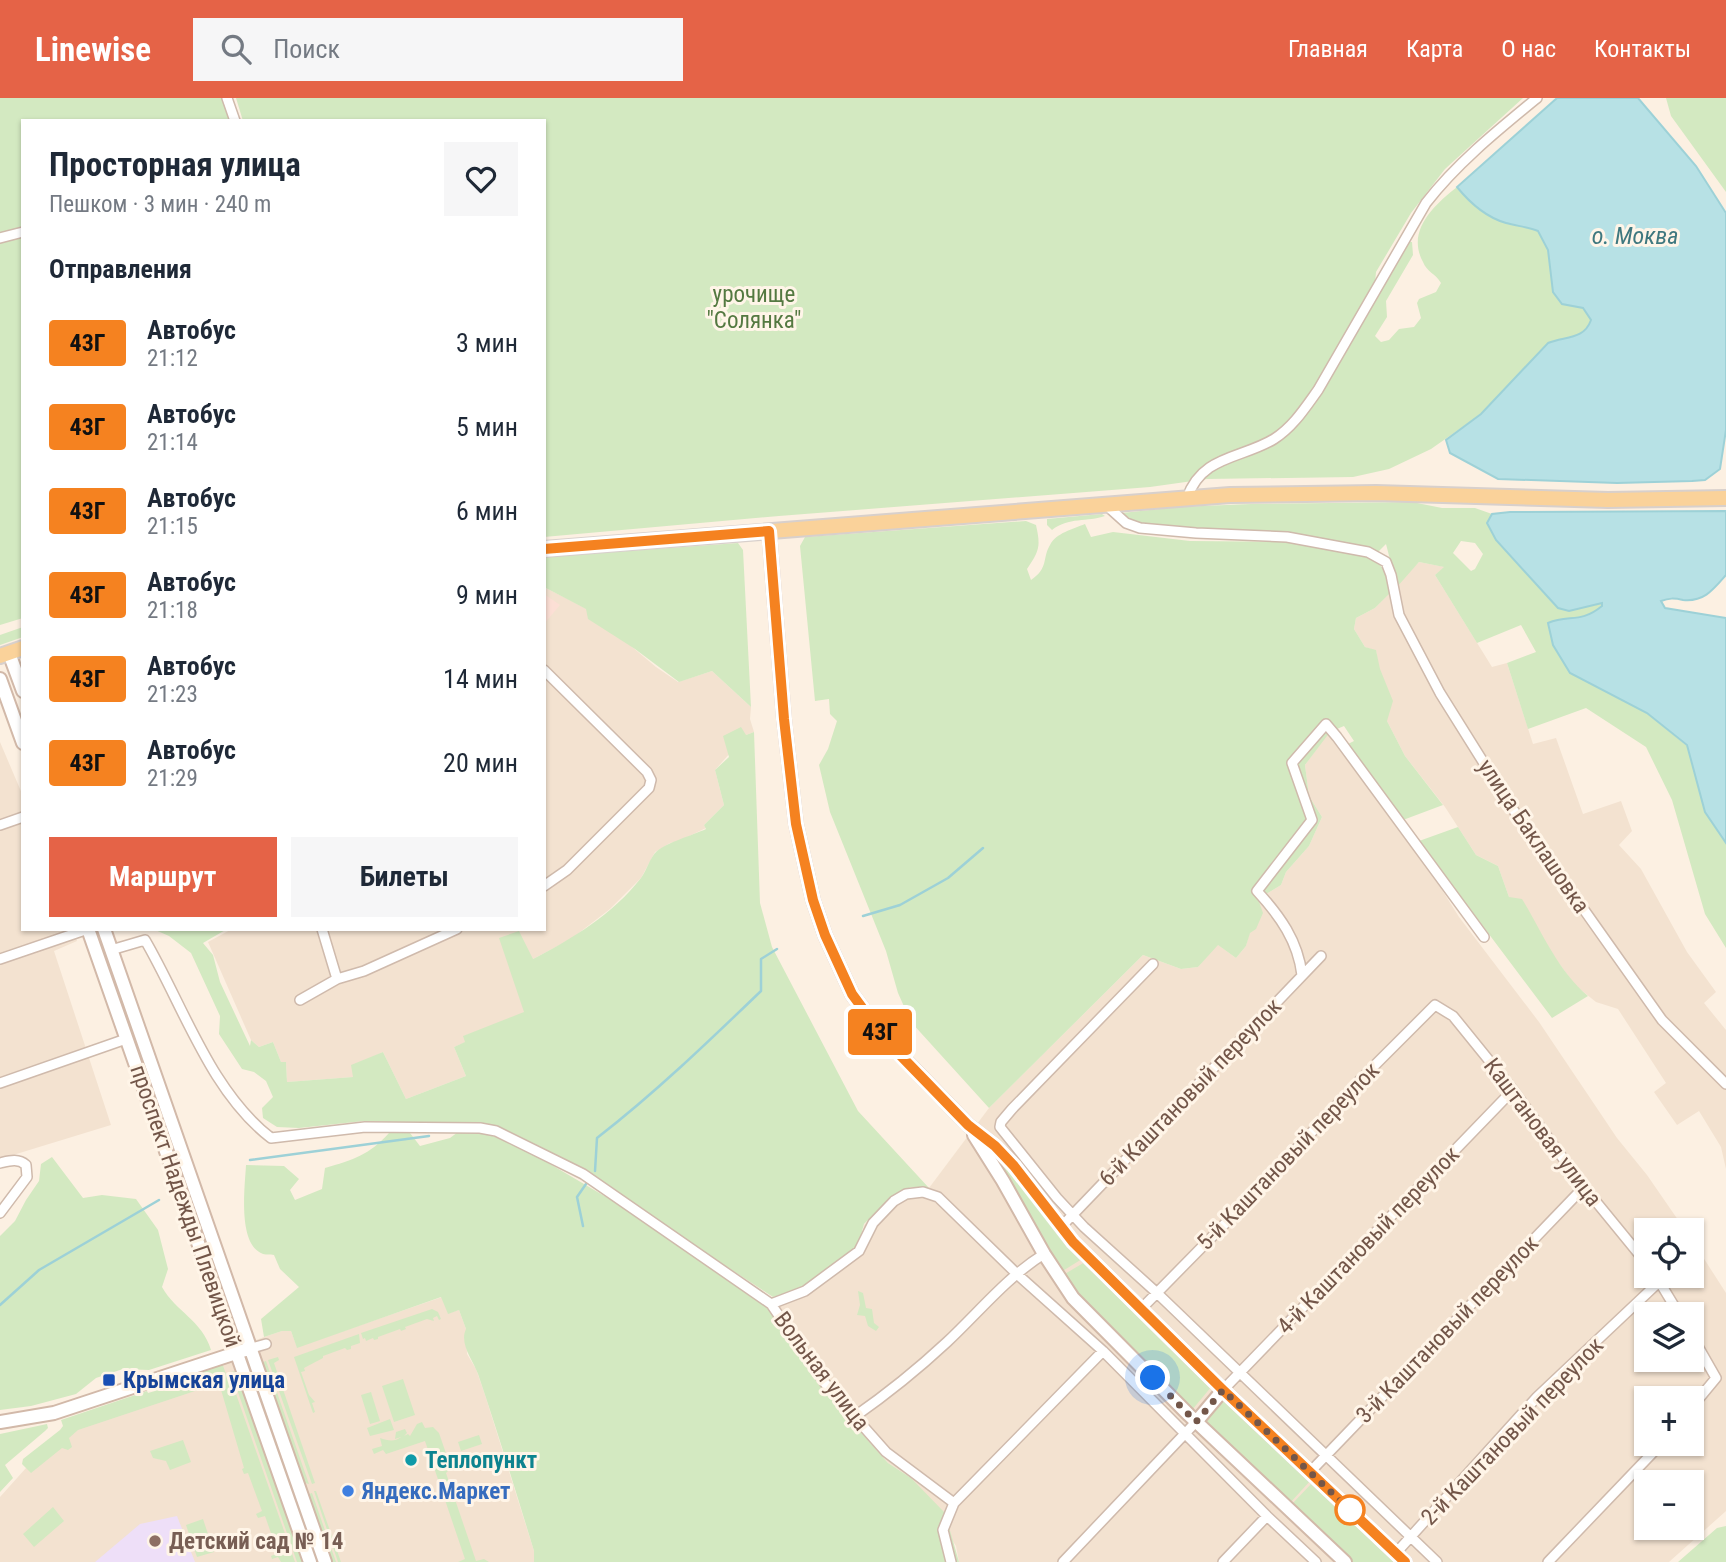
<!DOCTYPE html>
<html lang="ru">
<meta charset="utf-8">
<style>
body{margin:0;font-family:"Roboto Condensed",sans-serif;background:#f6f6f7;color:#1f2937;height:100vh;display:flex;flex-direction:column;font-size:26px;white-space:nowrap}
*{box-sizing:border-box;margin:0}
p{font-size:23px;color:#747a83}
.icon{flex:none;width:38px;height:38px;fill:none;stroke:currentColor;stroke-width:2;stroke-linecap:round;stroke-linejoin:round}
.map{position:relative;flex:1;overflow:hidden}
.panel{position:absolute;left:21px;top:21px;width:525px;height:812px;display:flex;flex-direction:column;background:#fff;border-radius:0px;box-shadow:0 2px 5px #0004}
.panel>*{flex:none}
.badge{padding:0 14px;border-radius:5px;font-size:24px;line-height:46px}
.fabs{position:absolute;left:1634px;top:1120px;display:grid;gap:14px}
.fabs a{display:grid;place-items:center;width:70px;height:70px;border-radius:0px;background:#fff;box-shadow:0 2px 5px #0004;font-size:35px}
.you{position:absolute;width:35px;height:35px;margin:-18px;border:5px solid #fff;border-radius:50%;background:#1a73e8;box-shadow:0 0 0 10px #1a73e833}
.map>.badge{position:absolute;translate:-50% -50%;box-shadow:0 0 0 4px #fff}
h2{padding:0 28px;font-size:26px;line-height:63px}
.round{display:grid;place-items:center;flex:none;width:74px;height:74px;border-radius:0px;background:#f6f6f7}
.head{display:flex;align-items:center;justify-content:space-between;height:119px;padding:0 28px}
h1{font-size:33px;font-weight:700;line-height:52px}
.primary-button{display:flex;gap:14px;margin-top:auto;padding:14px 28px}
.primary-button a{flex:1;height:80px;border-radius:0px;background:#e56347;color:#fff;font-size:28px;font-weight:700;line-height:80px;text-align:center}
.primary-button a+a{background:#f6f6f7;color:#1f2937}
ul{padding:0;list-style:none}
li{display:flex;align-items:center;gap:21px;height:84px;padding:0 28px}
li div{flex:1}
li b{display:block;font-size:26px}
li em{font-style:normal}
li .badge{min-width:77px;font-weight:700;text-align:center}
header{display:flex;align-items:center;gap:42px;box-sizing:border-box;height:98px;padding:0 35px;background:#e56347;color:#fff}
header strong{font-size:33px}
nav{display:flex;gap:38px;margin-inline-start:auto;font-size:24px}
.search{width:490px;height:63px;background:#f6f6f7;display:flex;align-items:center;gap:18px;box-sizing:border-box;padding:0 24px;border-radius:0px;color:#747a83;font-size:26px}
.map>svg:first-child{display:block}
.residential{fill:#f3e2d0;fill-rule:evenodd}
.commercial{fill:#fcdfd5}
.education{fill:#eedff8}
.green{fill:#d3e9c1;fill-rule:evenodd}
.water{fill:#b7e1e5;stroke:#9dd1d7;stroke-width:2}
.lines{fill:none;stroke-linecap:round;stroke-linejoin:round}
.stream{stroke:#9dd1d7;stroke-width:2.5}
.street-casing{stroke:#cfbaac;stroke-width:12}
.secondary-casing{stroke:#d2b9a9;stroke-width:16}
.primary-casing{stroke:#d8d0cc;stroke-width:18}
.street{stroke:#fff;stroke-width:9}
.secondary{stroke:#fff;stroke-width:12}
.primary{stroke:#fad29a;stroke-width:14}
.line-casing{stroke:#fff;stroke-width:16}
.line{stroke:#f58220;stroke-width:10}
.walk{stroke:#735649;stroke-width:7;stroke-dasharray:0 12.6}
.transit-dot{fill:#1a4fb4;stroke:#fff5e8;stroke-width:2.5}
.culture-dot{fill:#0f9aa8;stroke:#fff5e8;stroke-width:2.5}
.shop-dot{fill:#3f7fe0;stroke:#fff5e8;stroke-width:2.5}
.stop-dot{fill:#fff;stroke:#f58220;stroke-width:3.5}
.education-dot{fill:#8d6e63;stroke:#fff5e8;stroke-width:2.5}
.labels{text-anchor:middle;stroke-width:6;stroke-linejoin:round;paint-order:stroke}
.park-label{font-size:23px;fill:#547941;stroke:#fff5e8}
.street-label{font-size:23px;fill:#735649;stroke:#fff5e8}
.transit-label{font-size:23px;font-weight:bold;fill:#164399;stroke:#fff5e8;text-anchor:start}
.culture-label{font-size:23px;font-weight:bold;fill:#0d838f;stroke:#fff5e8;text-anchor:start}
.shop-label{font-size:23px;font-weight:bold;fill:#366cbe;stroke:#fff5e8;text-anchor:start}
.education-label{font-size:23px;font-weight:bold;fill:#785e54;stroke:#fff5e8;text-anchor:start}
.water-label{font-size:24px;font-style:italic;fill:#3f787f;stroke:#fff5e8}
</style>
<header>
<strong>Linewise</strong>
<div class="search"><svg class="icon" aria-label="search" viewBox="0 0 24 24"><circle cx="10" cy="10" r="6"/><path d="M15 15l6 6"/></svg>Поиск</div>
<nav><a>Главная</a><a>Карта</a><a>О нас</a><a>Контакты</a></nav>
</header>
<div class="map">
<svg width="1726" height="1464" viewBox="0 0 1726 1464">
<rect width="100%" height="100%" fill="#fcf0e2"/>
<path class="residential" d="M1419,464l26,5 -10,8 57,92 15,-4 26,81 23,-6 27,76 38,-13 11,30 -13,14 22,24 46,83 29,40 -12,11 22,27v139l-5,-22 -22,-36 -22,14 -23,-33 12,-9 -48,-74 -22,-7 -20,-16 -67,-89 -11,-31 -22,-11 -31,-48 -40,-51 -18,-35 -11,-70 -11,-4 -11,-18 2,-11 19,-10z
M544,489l43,22 69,58 22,15 34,-11 39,36 -1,12 4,13 -8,3 -31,35 9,35 -20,20 2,3 -27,13 -9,2 -15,9 -14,26 -31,31 -39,30 -38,20 -8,54 -61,23 2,6 -12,5 12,29 -60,23 -23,-47 -8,4 -22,21 -66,5 -1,-20h-5l-8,-20 -14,5 -8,-7 -43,-98 24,-13h312z
M1329,634l98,134 32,51 80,105 78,116 30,37 38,55h-38v46h45v-36l34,53v218l-57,51h-710l-3,-16 -45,-68 -23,-15 -39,-44 -29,-35 -55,-79 8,-8 24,-6 65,-56 2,-10 28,-29 19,-9 18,1 60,-80 154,-153 38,14 17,-2 19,-23 19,14 10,-12 12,-47 23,-14 5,-13 23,-26 13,-29 -13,-21 -4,-31zM1647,1216h45v46h-45zM1647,1300h45v46h-45zM1647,1384h45v46h-45z
M0,644l23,54v133h50l4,12 -23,10 57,174 -111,34z
M442,1199l6,16 11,-3 7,19 1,25 9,15 9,26 49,156v11h-534v-65l26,-29 49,-41 141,-46 -6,-24 54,-20 18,-6h9l6,16z"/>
<path class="commercial" d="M544,496l16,11 -16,19z"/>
<path class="education" d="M177,1418l18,46h-100l45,-38z"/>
<path class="green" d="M0,0h223l8,23h-208v108l-23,6z
M236,0h1287l-78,71 -34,44 -35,59 -3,32 36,-62h3l1,13 -27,46 1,16 -12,19 6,6 8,-2 10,-11 15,-2 7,-9 -4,-15 2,-4 17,-7 5,-9c-5,-9 -14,-11 -18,-21 -17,-31 11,-57 34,-75 13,16 28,30 49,36 11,3 22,4 32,8l10,19 5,42 9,12 21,4 8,11c-7,21 -26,17 -43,24l-67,71 -50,35 -42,20 -36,8 -146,2 -57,8 -371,29 -235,21v-416h-301z
M1666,0h60v94l-55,-76z
M23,135v385l-23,7v-386z
M1412,404l30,6h33l17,6 -5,9c20,39 64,60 100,84l15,-4v3c-14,11 -27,13 -45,13l13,54 77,40 40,33 18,66 21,31v105l-21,-34 -33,-114 -26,-53 -60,-39 -58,21 -21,-66 29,-11 -15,-27 -44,18 -42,-68 9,-8 -25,-5 -22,25 -11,-43 -8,8 -27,-7 -212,-20 -17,-12 56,-6 73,-3zM1461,443l14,2 8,11 -8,15 -4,2 -18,-18z
M1102,416l3,2c-17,6 -37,1 -53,14l-5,-5v-6z
M1026,423l10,4c5,22 3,26 -9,44l4,11c18,-12 11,-22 19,-35 6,-12 23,-16 35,-21l6,13 22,-5 77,9 94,1 86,15c15,9 17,19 21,35l-16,16 -19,10 -2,11 11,18 11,3 4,19 13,32 -6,20 18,35 38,49 -40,15 -57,-75 8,-4 -10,-15 -14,6 -25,33 4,31 13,21 -13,29 -23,26 -5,13 -23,14 5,14 -7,16 -6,4 -4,13 -10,12 -18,-13 -20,22 -17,2 -38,-14 -154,153 -78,-86 -13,-29 -12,-42 -56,-139 -11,-47 9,-16 9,-28 -7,-7 -1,-15 -14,2 -15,-155 5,-9z
M738,445l5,7 8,157 -39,-36 -33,11 -44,-33 -47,-30 -2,-10 -42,-22v-30z
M23,529v10l-23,8v-10z
M741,629l5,8 8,-3 6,171 12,44 86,164 71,77 -18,-1 -19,9 -28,28 -6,22 -9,8 -52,37 -24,6 -157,-103 -126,-68 -126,-5 -65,7 -22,-1 -14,-9 -1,-10 11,-11 -7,-16 -12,-9 -12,-3 -23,-35 1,-18 -29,-63 -22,-17 -16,-7h74l-24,14 10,12 7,27 30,64 1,-6 8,7 14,-5 8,20h5l1,20 66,-5 -2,-12 32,-13 23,47 60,-23 -12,-29 11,-5 -2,-6 61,-24 -25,-74 20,-7 14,28c39,-20 80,-45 108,-81 6,-8 9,-21 16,-27 9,-8 36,-16 49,-22l-2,-4 20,-20 -9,-35 14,-13 -6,-21z
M1458,729l18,28 22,11 11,31 13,2c20,33 36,72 66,97l-36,22 -133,-177z
M458,1034h22l36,12 119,70 130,91 10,10 45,69 29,35 39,44 23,15 34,35 14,49h-425v-11c-18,-59 -36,-118 -56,-177 -5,-14 -19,-30 -12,-45l-7,-19 -11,4 -7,-17 -144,51 -6,-17h-9l-18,6 -3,-18 38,-32 -19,-18 -6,-14c-4,-1 -7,0 -11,-1 -26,-9 -18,-68 -17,-89l38,1 15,13 -9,11 5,10 27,-11 3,-21c28,-8 44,-13 64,-35h21l10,13 30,-8z
M52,1059l31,41 19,-3 34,4 22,31 10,39 -6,18c14,25 40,33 49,63l-62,20 -26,-1 -27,9 -20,16 -45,12 -31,4v-174l15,-15 11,-21 13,-19 2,-17z
M1008,1068l46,63 28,30 -21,13 -57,-103 1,-3z
M1085,1164l127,124 -20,24 -114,-116 -15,-19z
M858,1193l5,2 3,15 6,1 2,14 5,4 -3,4 -8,-5 -3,-10 -8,-1 3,-10z
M432,1211l6,3 3,7 -2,1 -2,-4 -4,2 1,3 -7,-2 -22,8 1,2 -5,2 -1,-2 -22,8v2l-4,1 -1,-2 -7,3 -1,-3 -2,1 -2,-6z
M359,1236l1,9 -9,3v3l-4,1 -2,-2 -22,8v2l-19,10 1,3 -4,1 8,23 6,7 -3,1 3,9 -2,1 -19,-56z
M278,1259l1,3 -5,3 41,120 -3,1 -44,-124z
M266,1263l43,123 -4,-1 -42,-121z
M222,1265l4,11h3l66,188h-14l-3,-5 -6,2 -1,-3 7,-3 -13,-37 -7,2 -2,-4 6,-3 -14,-38 -4,1 -2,-5 2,-1 -25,-85 -141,47 -9,8 3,9 -4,3 -6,-2 -31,25 -9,-9 1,-5 37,-29 3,-4 -2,-6 86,-29 1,2 7,-2v-3z
M249,1269h3l67,195h-3z
M236,1273l67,191h-6l-66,-190z
M403,1281l12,36 -21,7 -12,-36z
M371,1294l9,29 -10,3 -9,-29z
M1222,1302l5,1 84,79 -21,23 -84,-80z
M390,1321l4,11 -24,6 -3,-8z
M422,1324l3,6 8,-1 6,6 12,35 -5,5 30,88 8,-2 5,3h-31l7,-3 -40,-118 -39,13 -3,-4 -9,4 -2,-5 10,-3 -2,-8c8,3 15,4 21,-1l-6,2 1,-7 9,-3 2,4 -3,3 4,-2 2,2 7,-12z
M47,1326l1,4 -3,3 -40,34 8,13 -13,14v-58z
M479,1337l3,9 -21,7 -3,-9z
M183,1342l8,22 -21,8 -4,-9 -13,-3 -3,-7z
M1313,1384l85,80h-45l-62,-57z
M314,1393h2l25,71h-3z
M312,1395l24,69h-4l-23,-64v-4z
M53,1409l11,14 -30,26 -11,-13z
M203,1421l11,33 -17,5 -11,-32z
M1726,1428v36h-48l39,-34z"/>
<path class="water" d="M1557,0h81l58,68 30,47v217l-6,39 -15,11 -13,1 -75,2 -119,-4 -48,-26 -4,-13 35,-26 67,-71c17,-7 36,-3 43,-23l-8,-12 -21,-4 -9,-12 -5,-42 -10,-19c-10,-4 -21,-5 -32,-8 -21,-6 -36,-20 -49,-36z
M1726,413v64c-13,15 -22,27 -43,25 -9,-2 -14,-2 -22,1l4,7 61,10v225l-21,-31 -18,-67 -40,-32 -77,-40 -17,-28 -5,-22c21,-9 32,1 54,-17v-3l-33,8 -11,-3 -62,-68 -9,-17 5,-9 18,-2z"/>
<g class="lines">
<path class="stream" d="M863,818l37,-11 48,-27 35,-30
M250,1062l179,-24
M595,1073l2,-33c58,-45 111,-96 164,-147v-32l16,-10
M583,1128l-6,-29 9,-13
M0,1207l39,-35 120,-70"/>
<g class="street-casing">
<path id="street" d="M227,0l8,23
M0,140l23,-6
M1187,400c15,-43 54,-39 87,-59 19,-12 31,-31 44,-49l108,-187c31,-40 72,-73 111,-105
M1106,407l20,18 14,5 56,5 91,4 81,15 18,10 5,13 8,40 41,78 72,115 150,212 64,64
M544,572l103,102 4,8 -2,8 -82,82 -23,16
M0,727l23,-8
M322,831l15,50
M111,852l34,-10c38,65 65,151 126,198l94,-11 115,1 16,3 87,43 188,130 34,-13 54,-40 14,-28 21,-22 12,-7 17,-2 15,5 79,77 86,77 164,165 49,46
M0,861l88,-30
M1153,866l-141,145 -11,13 -1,5 57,71 27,29 73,66 280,269
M1302,877c-4,-34 -22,-59 -45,-84l55,-71 -20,-57 34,-39 11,13 147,200
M300,902l37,-21 27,-8 93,-42
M0,985l126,-44
M0,1065c9,-2 18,-5 26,2l1,12 -27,36
M1060,1130l261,-272
M1656,1178l23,38
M771,1206l53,78 62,70 68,51
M1142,1210l120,-122 97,-105 76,-76 18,11 60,74 71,97 63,77
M1692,1238l24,42 -24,29
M252,1250l14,-4
M1223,1292l290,-300
M854,1319c33,-23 64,-48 93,-75 32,-30 60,-65 97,-88
M1310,1374l274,-285
M1396,1455l141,-156 123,-116
M951,1464l-8,-32 11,-27 149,-152
M1063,1464l133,-140
M1223,1464l44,-46
M1548,1464l113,-118"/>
</g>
<g class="secondary-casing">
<path id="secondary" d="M769,433l15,188 12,105 17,76 12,35 27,59 33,45 83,86 27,21 19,19 59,77 150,148 182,172
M9,555l14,38
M0,581l23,64
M88,831l222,633
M104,831l221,633
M974,1037l29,46 41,73 29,44 116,117 156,147
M0,1324l54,-9 191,-63
M1196,1324l27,-32"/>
</g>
<g class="primary-casing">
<path id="primary" d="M544,451l686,-54 146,-2 232,7 118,-2
M0,558l23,-8"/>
</g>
<use href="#street" class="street"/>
<use href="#secondary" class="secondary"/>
<use href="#primary" class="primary"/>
</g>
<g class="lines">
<g class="line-casing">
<path id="line" d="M544,451l225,-18 15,188 12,105 17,76 12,35 27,59 33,45 18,19 65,67 27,21 19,20 59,76 150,148 182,172"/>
</g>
<use href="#line" class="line"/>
<path class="walk" d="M1153,1280l43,44 27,-32 129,122 -2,-2"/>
</g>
<rect class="transit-dot" x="102" y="1275" width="14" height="14" rx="3.5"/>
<circle class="culture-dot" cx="411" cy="1362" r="7"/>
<circle class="shop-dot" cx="348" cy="1393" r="7"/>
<circle class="stop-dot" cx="1350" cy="1412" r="14"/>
<circle class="education-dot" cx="155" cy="1443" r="7"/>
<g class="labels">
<g class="park-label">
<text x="754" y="204">урочище<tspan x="754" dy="26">"Солянка"</tspan></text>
</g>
<g class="street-label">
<text transform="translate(1534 738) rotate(56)" y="8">улица Баклашовка</text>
<text transform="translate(1190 994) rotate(-46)" y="8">6-й Каштановый переулок</text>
<text transform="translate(1543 1034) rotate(53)" y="8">Каштановая улица</text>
<text transform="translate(1288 1058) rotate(-46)" y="8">5-й Каштановый переулок</text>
<text transform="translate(186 1108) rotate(71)" y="8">проспект Надежды Плевицкой</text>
<text transform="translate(1368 1142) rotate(-46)" y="8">4-й Каштановый переулок</text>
<text transform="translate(1447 1231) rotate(-46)" y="8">3-й Каштановый переулок</text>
<text transform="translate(822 1273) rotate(53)" y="8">Вольная улица</text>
<text transform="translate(1512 1333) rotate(-46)" y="8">2-й Каштановый переулок</text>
</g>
<g class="transit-label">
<text x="123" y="1290">Крымская улица</text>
</g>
<g class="culture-label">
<text x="425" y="1370">Теплопункт</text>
</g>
<g class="shop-label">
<text x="362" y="1401">Яндекс.Маркет</text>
</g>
<g class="education-label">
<text x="169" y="1451">Детский сад № 14</text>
</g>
<g class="water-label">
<text x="1635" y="146">о. Моква</text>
</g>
</g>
</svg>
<div class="fabs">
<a><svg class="icon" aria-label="locate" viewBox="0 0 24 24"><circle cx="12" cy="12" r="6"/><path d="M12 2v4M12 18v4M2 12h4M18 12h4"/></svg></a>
<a><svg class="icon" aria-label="layers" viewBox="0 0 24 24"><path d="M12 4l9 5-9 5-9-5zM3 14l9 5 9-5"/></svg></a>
<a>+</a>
<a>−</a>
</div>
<div class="you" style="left:1153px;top:1280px"></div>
<b class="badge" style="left:880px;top:934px;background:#f58220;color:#111">43Г</b>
<section class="panel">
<div class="head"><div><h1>Просторная улица</h1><p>Пешком · 3 мин · 240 m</p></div><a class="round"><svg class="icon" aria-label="heart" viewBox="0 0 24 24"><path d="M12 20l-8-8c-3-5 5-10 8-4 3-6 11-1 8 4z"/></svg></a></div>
<h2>Отправления</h2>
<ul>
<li><span class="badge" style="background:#f58220;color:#111">43Г</span><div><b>Автобус</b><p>21:12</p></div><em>3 мин</em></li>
<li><span class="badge" style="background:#f58220;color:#111">43Г</span><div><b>Автобус</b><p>21:14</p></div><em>5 мин</em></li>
<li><span class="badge" style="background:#f58220;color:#111">43Г</span><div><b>Автобус</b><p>21:15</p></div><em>6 мин</em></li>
<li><span class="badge" style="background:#f58220;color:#111">43Г</span><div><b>Автобус</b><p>21:18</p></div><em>9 мин</em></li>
<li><span class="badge" style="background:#f58220;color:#111">43Г</span><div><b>Автобус</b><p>21:23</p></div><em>14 мин</em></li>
<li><span class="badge" style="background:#f58220;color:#111">43Г</span><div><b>Автобус</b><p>21:29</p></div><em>20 мин</em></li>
</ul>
<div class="primary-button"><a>Маршрут</a><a>Билеты</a></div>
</section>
</div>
